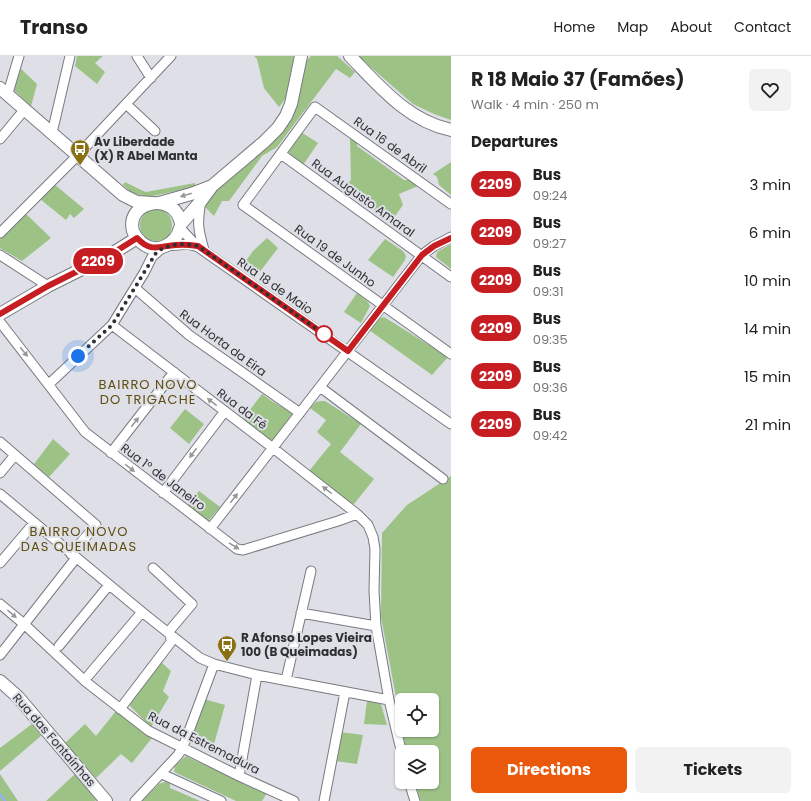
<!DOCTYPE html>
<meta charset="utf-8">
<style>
body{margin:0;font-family:Poppins,sans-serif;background:#f2f2f2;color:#222;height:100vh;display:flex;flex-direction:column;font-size:15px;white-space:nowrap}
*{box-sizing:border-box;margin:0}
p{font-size:13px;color:#767676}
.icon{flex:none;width:22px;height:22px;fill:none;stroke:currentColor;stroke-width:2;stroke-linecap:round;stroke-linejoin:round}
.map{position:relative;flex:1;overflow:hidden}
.details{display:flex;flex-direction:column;background:#fff;width:360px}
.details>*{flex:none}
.badge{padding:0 8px;border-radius:13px;font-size:14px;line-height:26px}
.buttons{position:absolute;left:395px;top:637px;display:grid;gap:8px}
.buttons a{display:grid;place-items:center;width:44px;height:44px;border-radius:6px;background:#fff;box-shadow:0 1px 3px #0004;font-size:20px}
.you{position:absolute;width:20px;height:20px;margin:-10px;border:3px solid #fff;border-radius:50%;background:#1a73e8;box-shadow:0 0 0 6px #1a73e833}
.map>.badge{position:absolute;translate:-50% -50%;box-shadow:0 0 0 2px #fff}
h2{padding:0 20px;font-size:15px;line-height:36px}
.round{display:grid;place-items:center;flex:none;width:42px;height:42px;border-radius:6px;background:#f2f2f2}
.head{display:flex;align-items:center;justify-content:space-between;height:68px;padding:0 20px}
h1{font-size:19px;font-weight:700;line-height:30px}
.cta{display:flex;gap:8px;margin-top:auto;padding:8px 20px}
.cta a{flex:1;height:46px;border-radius:6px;background:#ea580c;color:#fff;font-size:16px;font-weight:700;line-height:46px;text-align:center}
.cta a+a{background:#f2f2f2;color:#222}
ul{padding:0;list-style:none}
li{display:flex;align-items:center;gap:12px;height:48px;padding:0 20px}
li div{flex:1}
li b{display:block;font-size:15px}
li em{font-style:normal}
li .badge{min-width:44px;font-weight:700;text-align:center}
header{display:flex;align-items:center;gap:24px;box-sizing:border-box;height:56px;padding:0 20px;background:#fff;border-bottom:1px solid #e0e0e0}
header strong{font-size:19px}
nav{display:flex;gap:22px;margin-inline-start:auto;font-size:14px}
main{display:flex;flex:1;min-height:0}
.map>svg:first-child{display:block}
.green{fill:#9cc285}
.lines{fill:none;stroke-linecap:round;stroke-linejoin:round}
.stream{stroke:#94b2f2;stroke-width:2.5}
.minor-casing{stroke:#797a81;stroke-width:11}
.tertiary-casing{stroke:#797a81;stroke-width:14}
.minor{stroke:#fff;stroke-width:9}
.tertiary{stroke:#fff;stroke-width:12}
.oneway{fill:#979899}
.line-casing{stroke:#fff;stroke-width:9}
.line{stroke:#c61d23;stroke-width:6}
.walk{stroke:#2f3033;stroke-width:4;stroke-dasharray:0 7.2}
.stop-dot{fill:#fff;stroke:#c61d23;stroke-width:2}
.labels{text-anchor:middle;stroke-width:4;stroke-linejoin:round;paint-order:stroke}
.poi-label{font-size:12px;font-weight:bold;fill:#2f3033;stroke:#dedfe7;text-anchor:start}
.street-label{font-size:12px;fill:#2f3033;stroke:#dedfe7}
.neighbourhood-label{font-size:13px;letter-spacing:1px;fill:#604d0f;stroke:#dedfe7}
</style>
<header>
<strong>Transo</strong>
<nav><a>Home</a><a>Map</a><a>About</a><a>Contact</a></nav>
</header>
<main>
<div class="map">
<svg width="451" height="745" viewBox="0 0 451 745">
<rect width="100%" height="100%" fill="#dedfe7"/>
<path class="green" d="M77,0h26l-8,7 10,9 -8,12 -22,-18z
M254,0h40l-8,42 -7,9 -15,-19 -7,-29z
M311,0h26l18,16 -5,6 -14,-9 -59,78 -15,9 -33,45h-7l-8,15 -9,-9 7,-14 85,-92 10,-41z
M358,0h93v64l-17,-6 -21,-10z
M20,12l17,16 -6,22 -16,-15 -1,-3z
M301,76l17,11 -15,22 -13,-10 -2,-7z
M350,82l7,4v4l47,34h7l7,6 -19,8 4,11 -13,18 -45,-37 6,-6z
M451,106v33l-12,-10 -2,-8 -4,-3z
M125,126l16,8 5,2 49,-9v4l-47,10 -16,-4 -9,-8z
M54,128l30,25 -10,9 -4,-4 -4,6 -26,-21z
M140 169a16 16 0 1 1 32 0a16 16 0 1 1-32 0Z
M25,157l26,25 -29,23 -22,-13v-9z
M267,182l11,10 -22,29 -15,-9 12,-17z
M385,183l18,12 3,5 -1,4 -12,17 -25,-17z
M451,188v25l-15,-12 1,-5z
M357,237l11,9 2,4 -9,17 -17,-11z
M384,261l64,40 -16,18 -63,-45 9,-11z
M262,338l8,6 22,13v3l-18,25 -4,-1 -27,-21z
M321,345h4l36,23 -21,28 34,27 -20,25h-3l-42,-33 22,-27 -14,-12 9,-12 -16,-12 6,-6z
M185,353l19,15 -15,20 -19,-16z
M53,383l17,15 -21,23 -15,-13z
M451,420v325h-30l-6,-19h17v-30h-25l-5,-22h30v-30h-30v29l-21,-112 1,-84 25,-28z
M199,435l21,16 -12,14 -20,-16z
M161,606l10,9 -8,20 6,6 -18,30 -23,-23z
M204,643l21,6 -11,39 -24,-8z
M367,645l14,3 6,21 -23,-1z
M116,655l36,27 -20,25 -11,-9 -25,24 -31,-35 20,-19 11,12z
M32,668l10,11 -42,36v-23z
M340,676l23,3 -6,29 -22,-3z
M186,700l10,5 71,32 -5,8h-26l-62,-29 1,-6z
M0,718l18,27h-18z
M75,718l21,26 -1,1h-49z
M167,725l3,3v4l30,13h-58l17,-17z"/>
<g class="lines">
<path class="stream" d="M0,738l5,7"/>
<g class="minor-casing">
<path id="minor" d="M137,0l14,22
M8,37l11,-37
M126,48l29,27
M52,77l18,-77
M0,83l25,-30
M281,98l170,123
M201,145c-4,22 -3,28 3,49
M451,148l-136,-97 -72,98 208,149
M181,168l-1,4 18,19 253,177
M0,177l77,-77 94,-100
M167,190l21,-2 10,3
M0,199l48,31
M135,232l54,47 111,78
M0,266l85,110 152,117 6,1 95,-29 19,-7
M112,269l161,123 84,66 11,11 5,12 2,12 -1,42 2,35 13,74 13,54
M49,328l63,-59 32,-52 8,-16 10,-9
M320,331l123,92
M0,386l96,83 -25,29
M111,397l63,-81
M0,417l15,-18
M163,437l62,-82
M0,438l142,118 58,46 14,6 43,11 132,25
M210,473l212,-274 12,-9 17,-9
M0,507l34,-40
M0,548l24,20 62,58 63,49 90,45 55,25
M301,557l75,13
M59,590l50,-61
M0,599l76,-97
M88,620l54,-64
M286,624l25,-109
M120,653l51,-67 -1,-12 22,-26 -39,-36
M162,718l59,27
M239,720l18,-101
M409,726l6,19
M135,745l43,-46 5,-8 31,-83
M324,745l21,-109"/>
</g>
<g class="tertiary-casing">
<path id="tertiary" d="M350,0c29,30 58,65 101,74
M0,32l123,107 14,7 16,1
M159,147l32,-9 21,-8
M181,168l20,-23 11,-15 52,-44 14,-14 8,-12 5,-12 10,-48
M180,172c-4,16 -23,27 -38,15 -4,-3 -7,-7 -9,-12 -8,-31 43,-40 48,-7
M0,258l48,-28 62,-31 27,-17
M0,625l18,16 88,104"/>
</g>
<use href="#minor" class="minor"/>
<use href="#tertiary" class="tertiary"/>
</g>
<defs><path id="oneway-solid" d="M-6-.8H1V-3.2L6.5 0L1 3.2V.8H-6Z"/></defs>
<g class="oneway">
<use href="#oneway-solid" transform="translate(186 139) rotate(164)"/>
<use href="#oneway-solid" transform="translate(24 296) rotate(52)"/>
<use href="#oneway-solid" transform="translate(212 346) rotate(-143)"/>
<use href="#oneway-solid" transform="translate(135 366) rotate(-52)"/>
<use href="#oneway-solid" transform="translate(193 397) rotate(127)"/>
<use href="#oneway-solid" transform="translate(130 412) rotate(37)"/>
<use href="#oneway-solid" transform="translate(327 434) rotate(-142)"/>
<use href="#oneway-solid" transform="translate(234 442) rotate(-52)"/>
<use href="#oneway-solid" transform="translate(234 490) rotate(32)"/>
<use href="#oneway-solid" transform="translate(12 558) rotate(40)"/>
</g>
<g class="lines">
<g class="line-casing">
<path id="line" d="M0,258l48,-28 62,-31 27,-17c14,15 22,8 39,7 8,-1 15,0 22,1l150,105 74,-96 12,-9 17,-8"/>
</g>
<use href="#line" class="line"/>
<path class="walk" d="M78,300l34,-31 44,-72c12,-10 27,-10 42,-7l126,88"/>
</g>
<defs>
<g id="bus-pin" transform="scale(1)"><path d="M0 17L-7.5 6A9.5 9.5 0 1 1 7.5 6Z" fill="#8b7012" stroke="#dedfe7"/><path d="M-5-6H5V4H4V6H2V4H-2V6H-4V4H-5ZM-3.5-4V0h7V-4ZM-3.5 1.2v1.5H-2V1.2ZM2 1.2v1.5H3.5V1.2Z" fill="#fff"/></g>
</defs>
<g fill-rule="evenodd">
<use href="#bus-pin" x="80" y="93"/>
<use href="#bus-pin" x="227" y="589"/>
</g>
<circle class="stop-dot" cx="324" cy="278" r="8"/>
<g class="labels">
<g class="poi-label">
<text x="94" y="90">Av Liberdade<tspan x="94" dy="14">(X) R Abel Manta</tspan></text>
<text x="241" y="586">R Afonso Lopes Vieira<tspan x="241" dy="14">100 (B Queimadas)</tspan></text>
</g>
<g class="street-label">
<text transform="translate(390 89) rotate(36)" y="4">Rua 16 de Abril</text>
<text transform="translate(363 142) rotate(36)" y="4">Rua Augusto Amaral</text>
<text transform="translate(335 200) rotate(36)" y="4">Rua 19 de Junho</text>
<text transform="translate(275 230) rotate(35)" y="4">Rua 18 de Maio</text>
<text transform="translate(223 287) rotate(36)" y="4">Rua Horta da Eira</text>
<text transform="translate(242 353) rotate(37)" y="4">Rua da Fé</text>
<text transform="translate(163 421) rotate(37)" y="4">Rua 1º de Janeiro</text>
<text transform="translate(54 684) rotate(49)" y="4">Rua das Fontaínhas</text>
<text transform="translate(204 687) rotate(27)" y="4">Rua da Estremadura</text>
</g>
<g class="neighbourhood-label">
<text x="148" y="333">BAIRRO NOVO<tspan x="148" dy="15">DO TRIGACHE</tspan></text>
<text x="79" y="480">BAIRRO NOVO<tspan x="79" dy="15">DAS QUEIMADAS</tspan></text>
</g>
</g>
</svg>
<div class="buttons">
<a><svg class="icon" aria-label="locate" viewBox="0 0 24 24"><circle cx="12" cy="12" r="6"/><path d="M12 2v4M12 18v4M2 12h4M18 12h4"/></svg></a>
<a><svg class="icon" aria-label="layers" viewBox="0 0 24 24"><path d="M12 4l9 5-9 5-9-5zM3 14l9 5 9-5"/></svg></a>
</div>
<div class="you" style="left:78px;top:300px"></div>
<b class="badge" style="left:98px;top:205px;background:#c61d23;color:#fff">2209</b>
</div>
<section class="details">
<div class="head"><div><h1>R 18 Maio 37 (Famões)</h1><p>Walk · 4 min · 250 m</p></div><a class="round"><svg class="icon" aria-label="heart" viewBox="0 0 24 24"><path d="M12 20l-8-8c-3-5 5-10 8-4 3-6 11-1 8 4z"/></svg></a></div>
<h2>Departures</h2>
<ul>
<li><span class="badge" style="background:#c61d23;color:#fff">2209</span><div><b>Bus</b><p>09:24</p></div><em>3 min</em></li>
<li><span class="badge" style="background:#c61d23;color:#fff">2209</span><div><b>Bus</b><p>09:27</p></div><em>6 min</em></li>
<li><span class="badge" style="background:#c61d23;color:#fff">2209</span><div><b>Bus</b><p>09:31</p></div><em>10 min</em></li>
<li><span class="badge" style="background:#c61d23;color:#fff">2209</span><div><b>Bus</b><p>09:35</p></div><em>14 min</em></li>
<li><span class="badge" style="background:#c61d23;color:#fff">2209</span><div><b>Bus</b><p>09:36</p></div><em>15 min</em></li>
<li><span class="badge" style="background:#c61d23;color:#fff">2209</span><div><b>Bus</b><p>09:42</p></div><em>21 min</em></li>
</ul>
<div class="cta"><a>Directions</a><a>Tickets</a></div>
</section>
</main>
